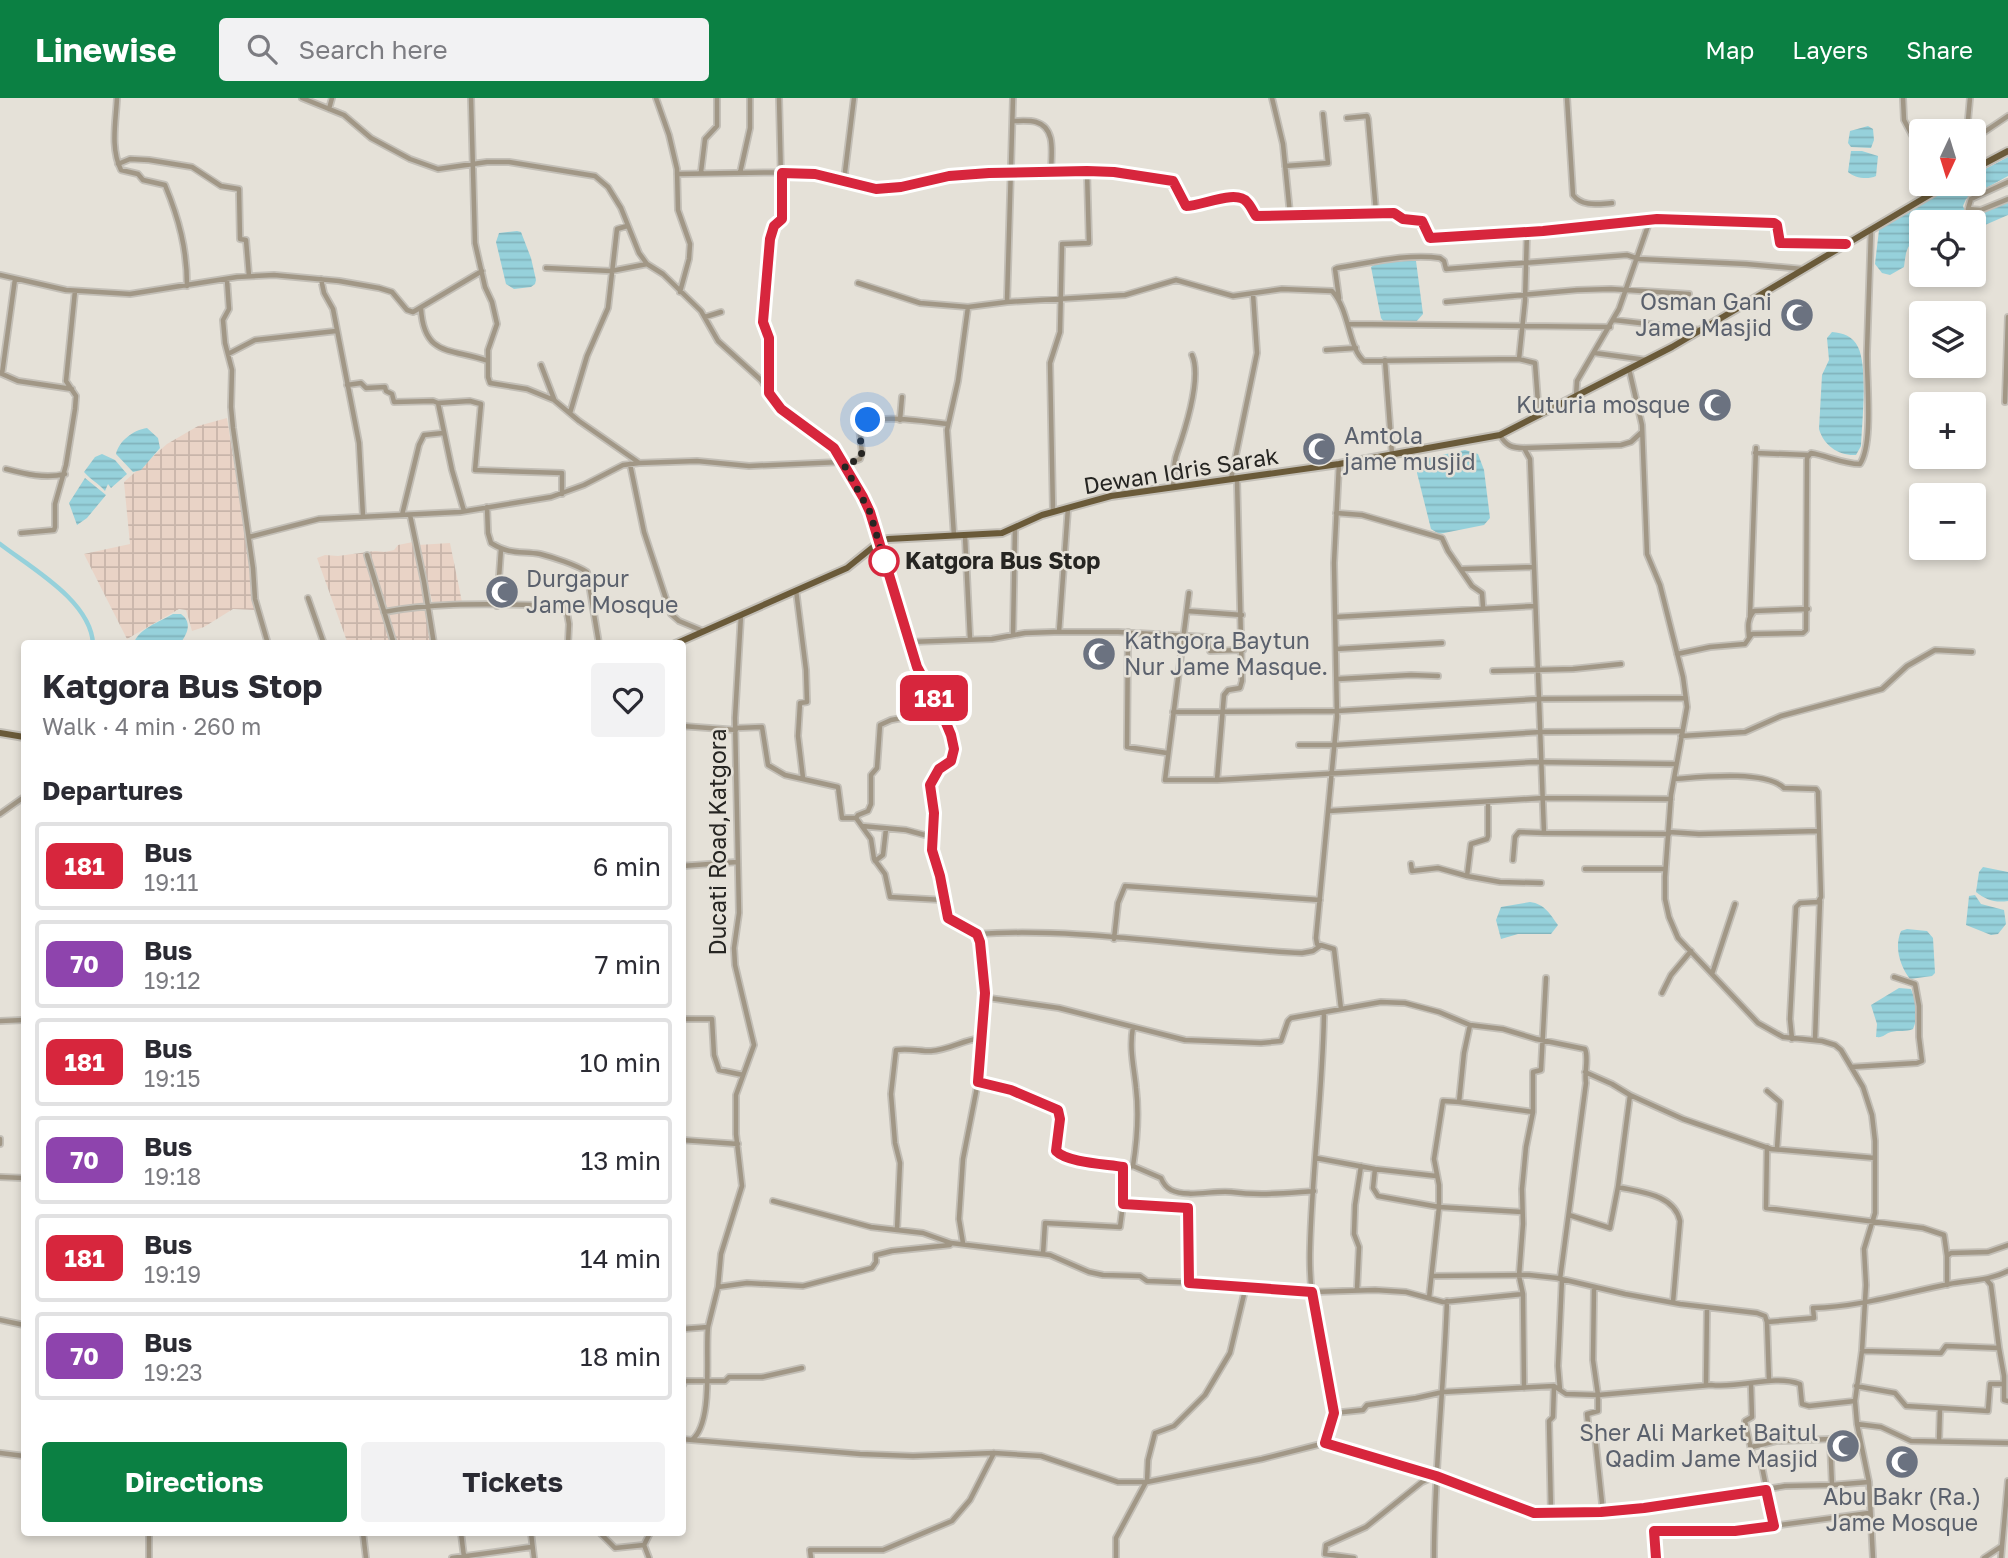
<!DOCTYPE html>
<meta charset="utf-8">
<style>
body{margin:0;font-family:"Golos Text",sans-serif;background:#f2f2f3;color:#2b2b33;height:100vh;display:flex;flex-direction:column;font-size:26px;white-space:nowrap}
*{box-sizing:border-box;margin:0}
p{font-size:23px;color:#7c7c81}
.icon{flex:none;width:38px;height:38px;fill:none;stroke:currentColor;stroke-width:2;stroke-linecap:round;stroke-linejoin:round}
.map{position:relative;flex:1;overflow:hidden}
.panel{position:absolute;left:21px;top:542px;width:665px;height:896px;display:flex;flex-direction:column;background:#fff;border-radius:7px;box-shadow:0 4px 10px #0003}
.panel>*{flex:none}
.badge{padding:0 14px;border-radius:10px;font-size:24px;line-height:46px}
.needle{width:46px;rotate:184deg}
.controls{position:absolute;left:1909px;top:21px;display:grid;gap:14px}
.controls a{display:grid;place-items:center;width:77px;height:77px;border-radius:7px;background:#fff;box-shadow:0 4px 10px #0003;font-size:35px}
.you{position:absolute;width:35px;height:35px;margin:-18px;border:5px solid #fff;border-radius:50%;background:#1a73e8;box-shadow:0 0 0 10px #1a73e833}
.map>.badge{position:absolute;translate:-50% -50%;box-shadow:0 0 0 4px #fff}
h2{padding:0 21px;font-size:26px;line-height:63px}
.round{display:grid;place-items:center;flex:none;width:74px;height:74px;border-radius:7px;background:#f2f2f3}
.summary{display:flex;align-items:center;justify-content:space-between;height:119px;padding:0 21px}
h1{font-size:33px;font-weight:700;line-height:52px}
.action{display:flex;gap:14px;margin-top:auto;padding:14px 21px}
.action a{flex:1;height:80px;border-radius:7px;background:#0b8043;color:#fff;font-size:28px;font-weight:700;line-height:80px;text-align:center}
.action a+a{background:#f2f2f3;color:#2b2b33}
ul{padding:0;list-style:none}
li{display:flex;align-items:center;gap:21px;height:88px;margin:0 14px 10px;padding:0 7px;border:4px solid #e1e1e2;border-radius:7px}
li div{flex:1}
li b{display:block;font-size:26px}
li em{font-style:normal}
li .badge{min-width:77px;font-weight:700;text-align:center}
header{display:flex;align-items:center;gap:42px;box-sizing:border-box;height:98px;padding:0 35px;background:#0b8043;color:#fff}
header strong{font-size:33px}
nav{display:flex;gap:38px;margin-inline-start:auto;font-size:24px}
.search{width:490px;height:63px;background:#f2f2f3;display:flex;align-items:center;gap:18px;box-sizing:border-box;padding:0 24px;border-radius:7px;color:#7c7c81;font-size:26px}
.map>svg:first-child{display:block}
.industrial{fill:url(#industrial-grid)}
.water{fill:url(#water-rules)}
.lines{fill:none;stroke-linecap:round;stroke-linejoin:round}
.canal{stroke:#96d1db;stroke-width:4.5}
.minor-casing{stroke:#c3bfb7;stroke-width:8}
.major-casing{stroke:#c3bfb7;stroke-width:10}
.minor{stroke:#a19786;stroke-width:4.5}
.major{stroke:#6a5a39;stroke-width:6}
.line-casing{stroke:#fff;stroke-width:16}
.line{stroke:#d7263d;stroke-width:10}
.walk{stroke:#262522;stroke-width:7;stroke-dasharray:0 12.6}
.stop-dot{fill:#fff;stroke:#d7263d;stroke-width:3.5}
.labels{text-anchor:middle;stroke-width:5;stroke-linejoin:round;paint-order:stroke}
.worship-label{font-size:23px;fill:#5b616d;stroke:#e5e1d8;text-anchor:end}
.street-label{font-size:23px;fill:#262522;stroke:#e5e1d8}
.stop-label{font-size:23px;font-weight:bold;fill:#262522;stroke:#e5e1d8;text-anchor:start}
</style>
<header>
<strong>Linewise</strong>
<div class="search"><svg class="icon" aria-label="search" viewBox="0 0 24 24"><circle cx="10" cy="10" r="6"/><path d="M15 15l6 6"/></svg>Search here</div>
<nav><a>Map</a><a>Layers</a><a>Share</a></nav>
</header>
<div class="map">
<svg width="2008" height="1460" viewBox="0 0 2008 1460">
<defs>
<pattern id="industrial-grid" width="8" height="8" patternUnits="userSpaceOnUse" patternTransform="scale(1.75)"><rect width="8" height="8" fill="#e9d3c6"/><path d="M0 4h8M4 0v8" fill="none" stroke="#c8b5aa"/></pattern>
<pattern id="water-rules" width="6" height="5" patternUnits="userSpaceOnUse" patternTransform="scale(1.75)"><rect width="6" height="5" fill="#96d1db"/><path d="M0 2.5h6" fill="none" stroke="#81b3bc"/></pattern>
</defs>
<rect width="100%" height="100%" fill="#e5e1d8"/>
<path class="industrial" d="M227,320l30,192 -24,-1 -29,18 -12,4 -6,-21 -7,-1 -52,30 -43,-85 46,-10 -6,-62 43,-38 31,-18z
M413,444l15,56 5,46h-85l-31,-86 8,-3 13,1 37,-5 10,1 9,-2 4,-5z
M450,445l12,59 -29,3 -15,-60z"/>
<path class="water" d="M1868,28l5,3 1,11 -3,8 -20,-1 -3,-4 2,-12z
M1851,53h11l16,5 -2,20c-8,4 -22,2 -28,-4z
M2008,59v19l-42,23 -3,7 4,10 9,-1 32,-13v13l-30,13h-4v-6h-52l-1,15c-15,6 -15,15 -17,30l-14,8 -8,-2 -7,-9 4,-34 15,-11 63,-35h17v-9z
M517,133l4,1 10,26 5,22 -1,4 -4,3 -17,2 -8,-5 -10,-42 3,-9z
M1404,163h12l7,53 -7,8h-32l-3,-4 -10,-51 6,-4z
M1832,234c11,1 21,4 26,15 10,20 4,75 3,99l-5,9c-17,1 -32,-9 -37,-26l3,-54 7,-15 -2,-22z
M147,330l11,10 2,10 -19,22 -8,2 -17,-18c3,-13 17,-24 31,-26z
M1465,352l13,4 6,16 6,48 -6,7 -45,9 -8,-5 -14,-56 2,-13z
M102,356l13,6 12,14 -16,14 -3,-4 -3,7c-7,-8 -14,-11 -21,-19l11,-15z
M85,380l21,17 -19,23 -10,7 -8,-22z
M173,516h8c12,9 6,20 -1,30h-46c2,-14 27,-23 39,-30z
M1983,769l25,5v29c-13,2 -22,-1 -32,-9l3,-20z
M1975,797l6,9 23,6 2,14 -8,10 -7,1 -25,-10 3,-29z
M1530,804c15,2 20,12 28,23l-7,9h-33l-17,5 -5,-19 5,-13z
M1907,831l20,2 6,7 2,35 -3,3 -22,3c-10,-13 -16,-32 -9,-48z
M1899,890l12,1c5,12 8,27 2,40 -7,3 -14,1 -22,3 -7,2 -7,6 -15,5l1,-13 -6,-19z"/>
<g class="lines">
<path class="canal" d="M0,446c31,24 91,57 93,100"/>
<g class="minor-casing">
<path id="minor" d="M117,0c-1,23 -7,50 4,72l17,4 5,6 22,5c14,34 22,64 22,101
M302,0l42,17 27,23 39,21 28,10 49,-7h22l86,14 13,11 13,21 18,45 8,11 16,10 38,37 17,30 43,39 20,29 52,39 23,35 14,28 47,156 24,44 10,24 3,14 -4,14 -11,6 -9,16 4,28 -2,37 8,26 8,42 29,16 3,7 5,52 -7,89 -15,77 -4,60 4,24
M471,0l4,145 10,44 7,15 5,22 -9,26v11
M656,0l13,37 8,34 1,41 12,34 -1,15 -9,33
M1272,0l11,46 7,70 104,-1 9,6 19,2 8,17h7l90,-6 -2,69 -6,58
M1567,0l6,97c9,12 25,9 39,8
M1903,0l1,22 18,34
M329,11l3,-11
M1347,20l20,-2 1,3 8,93
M1013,23c7,0 16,-1 23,1 21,6 15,33 15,51
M1967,33l3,-33
M1974,41l34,-23
M118,66l12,-5 19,1 43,7 29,19 18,3 1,50 6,1 3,36
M1285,68l43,-3 -5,-49
M701,74l4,-33 12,-13v-28
M740,75l10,-45v-30
M677,76l121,-2 78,17 25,-2 66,-13 44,-1 103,-1 59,9 13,25 50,-9 12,5 9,14 33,-2
M846,84l-1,-10 9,-74
M2008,84l-37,17 -3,10 13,1 27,-11
M1528,134l129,-13 117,4 3,2 3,18 65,1
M546,170l65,3 36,-7
M0,177l66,15 64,4 107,-17 37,-2 65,6 40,7 13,4 15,18 6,2 69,-41
M321,181l3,14 9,16 26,134 4,73
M227,182l2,29 -6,11 2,23 7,27 -1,37 2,21 20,140 2,31 13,45
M858,185l62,20 48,4
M1339,200l-4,-29 2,-1c32,-5 71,-15 103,-10l4,3 2,8 181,-14 12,4 107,5 56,5
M1007,204l118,-7 51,-15 57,16 49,-7 50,2c18,19 16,57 32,70l155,-2 16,4 4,53
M1446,204l131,-12 34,-1 78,5
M421,211c3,49 32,39 67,52v16l2,6 37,6 27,11 25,21 59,41
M705,219l16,-5
M1614,222l86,10
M1349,226l261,3
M1326,252l30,-2
M1595,255l51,7
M228,256l27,-14 81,-9
M1385,262l7,94
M541,267l13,34
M1629,271l13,56 5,129 13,31 23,92 4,30 -16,88 -6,82v22l4,18 9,21 80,85 25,14 39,4 13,4 6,5 22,37 9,28 3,26v72l-11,36 2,36 -4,66 -7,50 2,23 12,58 4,76
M0,275l18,8 54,8
M2,276l13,-95
M347,287l14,-2 5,5 19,-1 1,4 6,3 2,8 39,-1 5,2 14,67 12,41
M769,294v-54l-6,-16 7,-83 4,-13 8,-7 -3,-121
M1576,299l1,-16 42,-72 31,-89
M2005,304l3,-85
M438,305l32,-2 11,3 -6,66 87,3v21
M570,315l17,-57 21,-48 9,-79 10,-3
M900,322l2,-23
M1500,337c6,11 12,13 24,13l97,-3 10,-3 11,-10
M1524,350l6,11 14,374 125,1
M1755,355l53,2
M630,366l14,68 27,82 8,7 24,10
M1339,366l-5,99 3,154 -21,221 1,6 17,5 7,60
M844,367l16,-6 2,-7 -3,-24c12,-17 68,-6 89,-4
M6,371c19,5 40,10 59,5
M1231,381l26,-126 -4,-59
M1173,389c1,-11 0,-24 4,-34 8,-23 25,-75 15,-98
M487,409l1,26 3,10c19,12 29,8 49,11 12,3 37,11 47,18l12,72
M1053,413l-3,-148 10,-31 2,-86v-2l27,-1 -2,-72
M1336,415l26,2 80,23 6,13 24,35 10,7 1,14
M402,417l17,-70 5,-10 19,-2
M410,417l14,67 10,62
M21,435l33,-3 1,-3v-23l11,-39 9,-56 1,-13 -10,-15 9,-90
M954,438l-7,-106 11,-49 10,-74 39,-5 6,-204
M965,438l5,103
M249,439l70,-18 141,-7 91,-15 33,-12 39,-20 16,-2 58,-2 52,5 92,-4
M367,457l27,89
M1463,471l71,-2
M796,492l10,80 1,32 -7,1 -2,33 5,42
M1189,495l-24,187h52l317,-18 142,2
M308,500l16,46
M497,508l4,-57
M1187,513l55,4
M384,514c59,-11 117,-7 176,-7l6,2 3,17 -1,20
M1750,518l6,-168
M1335,519l200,-11
M1059,534l9,-124
M1128,534l-1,115 40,6
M1013,537l2,-107
M1749,539c-1,-10 -2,-18 5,-26l54,-2
M909,544l83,-3 33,-6 29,-1h64l88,5 4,14 33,-1
M1336,551l106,-6
M1677,556l33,-7 35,-3 7,-10 51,-1 3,-3 1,-172 4,-5c17,3 32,11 49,11 14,-21 6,-86 7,-113 1,-41 3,-81 4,-121
M1493,573l80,-2 48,-5
M1338,581l73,-4 27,1
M1173,614l164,-1 200,-12 149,-1
M682,628l54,4
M736,630l26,-1 6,38 17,10 53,12 4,31h14l15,21 3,20 11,15 5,23 53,3
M1681,638l64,-4 36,-16 101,-27 25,-23 28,-16 37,2
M1299,647h36l206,-13 141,-1
M1674,681c27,-2 91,-9 110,9l32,1 2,3 3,105 -3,5 -18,1 -4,4 -6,112 2,20
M1217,682l7,-85 4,-5 12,-2 2,-7 -5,-202
M1329,713l214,-13 128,1
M0,716l24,-17
M856,720l2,-3 10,-4 3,-7v-29l6,-7 3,-43 11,-5 50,-9
M862,728l44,4 26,7
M1669,734l30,2 120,-3
M1513,762l2,-23 4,-5 25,1
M875,763l8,-6 3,-26
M1411,766l1,7 26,-3 29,8 4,-32 16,-5 1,-3v-34
M682,768l55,-4
M1585,771h80
M1467,778l33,6 41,1
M977,836c106,-7 218,14 325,19l11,-2 7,-5
M1114,841l4,-36 7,-17 195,14
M1712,876l23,-70
M1662,895l9,-18 20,-24
M986,896l3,4 70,10 126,32 76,3 20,-2 7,-20 3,-3 90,-16 24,1 34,9 31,13 33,4 33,10 49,10c4,9 -1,24 1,34l-26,196
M1324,914c-1,79 -12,157 -14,236 -2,56 13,111 24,165
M682,921h30l2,36 5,15 24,5
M0,923l24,-1
M1470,927l-6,28 -5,49 74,10
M1133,929c-4,22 1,40 3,61 3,25 1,53 -3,78l28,12c2,5 4,9 10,12 17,8 42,0 60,2 29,4 54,1 83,-1
M1815,942l5,-139
M1851,969l66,-4 5,-2 -3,-24v-31l-4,-22 -21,-7
M978,984l33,8 47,20 2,9 -4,32 3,3c22,9 51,14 74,12
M1767,993l13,11 -3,47
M1630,997l53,24 88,30 104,9
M0,1041v5
M682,1042l56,4
M1767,1049l-1,61 157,20 21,7 3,21
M1316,1060l59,11 61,7
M1123,1069v37l65,4 1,75
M1375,1071l-2,19 5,8 61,11 83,5
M0,1079l24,1
M1618,1089c22,5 56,7 62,34l-7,81
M773,1103l98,26 52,6 28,10
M1569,1117l41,13 8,-41 12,-92 -18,-11 -27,-12
M897,1132l3,-67 -5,-20 -4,-49 5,-44c12,-2 23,1 35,1 18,-1 32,-11 50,-13
M1043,1156l2,-31 75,4 3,-23
M1432,1178l97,-1 28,3 68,16 55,10 77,9 8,3 2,6 2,59
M1986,1181l5,6 8,63
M1947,1187v-29l4,-3 37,-1 20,-7
M718,1189l29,-4 56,3 69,-18 4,-6v-7l16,-4 58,-6 1,-2 99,12 39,17 14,3 37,1 7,5 80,3 85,8 63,-2 31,2 37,10 80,-8
M1594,1189l-1,73 5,35v16l-11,3 2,18 6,4 8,76 76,-8 106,-18 47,-1
M1357,1192l2,-43 -5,-13 1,-29 6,-39
M1429,1200l10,-91v-22l-5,-26 9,-58 16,1
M0,1222l24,5
M1767,1224l47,-4 -1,-10c46,-1 91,-15 136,-24 20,-4 40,-3 59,-13
M682,1231l26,-2 10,-40 3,-33 21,-68 -6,-52v-39l18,-50 -19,-80 -1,-17 5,-35 -4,-195 6,-103
M1862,1253l79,2 5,-7 53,2 5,28v24l4,1
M1751,1286l1,33 -7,4 8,38 7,-2 14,69
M1706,1287l1,-77
M1856,1288l39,7 11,13 34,2 -1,33
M682,1289l3,-6h40l4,-4h33l40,-9
M1524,1290l-1,-94 -4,-18 4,-52 -1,-35 4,-42 7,-35v-40l8,-2 5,-92
M1560,1292l-2,-24 4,-87
M1940,1310l48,3 2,-27h14
M1857,1326l24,3 30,14 97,2
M682,1341l10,1c22,-18 13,-85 16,-113
M1830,1341l2,46 37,-3
M692,1342l168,14 53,2 81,-3 47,3 77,26h29l115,-23 63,-16 9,-30 29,-3 4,-5 49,-7 27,-6 111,-6 12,8 32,1 113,-10c29,4 62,-11 89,-1l2,20 7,2 46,-5
M1325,1345l111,33 95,36 20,1 -2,-92 4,-4 1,-31
M1752,1349l24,-6 83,-3
M0,1355l24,3
M1147,1384l1,-22 7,-27 19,-7 31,-31 25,-42 16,-67
M1551,1415l52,-1
M363,1435l3,25
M461,1435l3,24
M531,1435l3,25
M600,1435l15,15 29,-3 5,13
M644,1447l6,-12
M149,1460v-25
M452,1460l79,-11
M811,1460l-1,-8h73l69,-29 18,-21 24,-47
M1116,1460v-20l30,-56
M1354,1460l-29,-4 1,-9 40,-18 56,-45 13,-6
M1434,1460c0,-86 10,-171 13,-257
M1656,1460l-2,-27h81l134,-18
M1984,1460l18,-12 6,-65
M2001,1460l1,-12"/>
</g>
<g class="major-casing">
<path id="major" d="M1974,71l34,-18
M675,546l172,-76 31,-25 10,-4 114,-6 40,-18 69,-19 228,-32 161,-29 172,-88 276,-163
M0,635l24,4"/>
</g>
<use href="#minor" class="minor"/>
<use href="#major" class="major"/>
</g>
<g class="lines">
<g class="line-casing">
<path id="line" d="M1656,1460l-2,-27h81l39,-5 -8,-36 -122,18 -43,4 -67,1 -98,-37 -111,-33 9,-30 -22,-121 -123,-9 -1,-75 -65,-4v-37c-17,-3 -55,-4 -67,-16l4,-32 -2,-9 -47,-20 -33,-8 7,-89 -5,-51 -3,-8 -29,-16 -8,-42 -8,-26 2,-37 -4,-28 9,-16 12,-8 3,-12 -3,-14 -10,-24 -24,-44 -47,-155 -7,-15 -29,-49 -53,-39 -12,-16v-55l-6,-16 7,-83 4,-13 8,-7v-46l33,1 61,15 25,-2 48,-11 40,-3 98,-2 27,1 59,9 13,25c16,0 50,-17 61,-4 4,4 6,10 9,14l138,-3 9,6 19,2 8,17 113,-7 114,-12 117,4 3,2 3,18 66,1"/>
</g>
<use href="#line" class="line"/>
<path class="walk" d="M868,322l-9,8 3,24 -2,7 -16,6 26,47 14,49"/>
</g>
<defs>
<g id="mosque-disc" transform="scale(1.75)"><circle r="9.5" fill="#6b7280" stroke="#e5e1d8"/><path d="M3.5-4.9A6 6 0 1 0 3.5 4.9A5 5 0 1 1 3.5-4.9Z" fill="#fff"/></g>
</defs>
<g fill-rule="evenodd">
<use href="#mosque-disc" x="1797" y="217"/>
<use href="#mosque-disc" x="1715" y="307"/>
<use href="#mosque-disc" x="1319" y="351"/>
<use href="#mosque-disc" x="502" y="494"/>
<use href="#mosque-disc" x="1099" y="556"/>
<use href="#mosque-disc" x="1843" y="1348"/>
<use href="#mosque-disc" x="1902" y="1364"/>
</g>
<circle class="stop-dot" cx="884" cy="463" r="14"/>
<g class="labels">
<g class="worship-label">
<text x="1772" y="212">Osman Gani<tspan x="1772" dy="26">Jame Masjid</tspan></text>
<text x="1690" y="315">Kuturia mosque</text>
<text x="1344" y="346" text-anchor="start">Amtola<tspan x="1344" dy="26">jame musjid</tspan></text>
<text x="526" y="489" text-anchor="start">Durgapur<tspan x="526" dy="26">Jame Mosque</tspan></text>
<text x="1124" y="551" text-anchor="start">Kathgora Baytun<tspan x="1124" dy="26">Nur Jame Masque.</tspan></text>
<text x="1818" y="1343">Sher Ali Market Baitul<tspan x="1818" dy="26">Qadim Jame Masjid</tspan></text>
<text x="1902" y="1407" text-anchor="middle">Abu Bakr (Ra.)<tspan x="1902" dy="26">Jame Mosque</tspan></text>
</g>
<g class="street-label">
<text transform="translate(1181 373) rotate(-9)" y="8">Dewan Idris Sarak</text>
<text transform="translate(718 744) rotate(-90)" y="8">Ducati Road,Katgora</text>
</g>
<g class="stop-label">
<text x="905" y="471">Katgora Bus Stop</text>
</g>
</g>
</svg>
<div class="controls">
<a><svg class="needle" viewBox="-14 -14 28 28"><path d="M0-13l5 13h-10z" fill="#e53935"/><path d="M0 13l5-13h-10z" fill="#7c7c81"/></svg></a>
<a><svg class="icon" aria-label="locate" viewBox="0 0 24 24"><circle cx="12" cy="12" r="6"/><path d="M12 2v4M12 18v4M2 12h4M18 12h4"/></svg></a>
<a><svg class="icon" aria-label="layers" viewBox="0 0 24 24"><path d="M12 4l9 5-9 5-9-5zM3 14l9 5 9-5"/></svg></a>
<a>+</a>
<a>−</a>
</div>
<div class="you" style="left:868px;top:322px"></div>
<b class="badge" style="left:934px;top:600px;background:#d7263d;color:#fff">181</b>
<section class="panel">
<div class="summary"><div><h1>Katgora Bus Stop</h1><p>Walk · 4 min · 260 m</p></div><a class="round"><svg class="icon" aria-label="heart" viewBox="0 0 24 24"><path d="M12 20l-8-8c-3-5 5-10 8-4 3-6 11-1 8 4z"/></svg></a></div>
<h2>Departures</h2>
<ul>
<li><span class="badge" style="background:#d7263d;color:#fff">181</span><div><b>Bus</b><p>19:11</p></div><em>6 min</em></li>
<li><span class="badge" style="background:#8e44ad;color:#fff">70</span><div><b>Bus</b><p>19:12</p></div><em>7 min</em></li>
<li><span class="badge" style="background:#d7263d;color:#fff">181</span><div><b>Bus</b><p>19:15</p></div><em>10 min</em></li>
<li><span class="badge" style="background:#8e44ad;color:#fff">70</span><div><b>Bus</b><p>19:18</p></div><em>13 min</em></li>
<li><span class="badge" style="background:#d7263d;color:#fff">181</span><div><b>Bus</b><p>19:19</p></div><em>14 min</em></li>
<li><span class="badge" style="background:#8e44ad;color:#fff">70</span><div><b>Bus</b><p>19:23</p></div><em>18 min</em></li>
</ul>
<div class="action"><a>Directions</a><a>Tickets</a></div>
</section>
</div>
